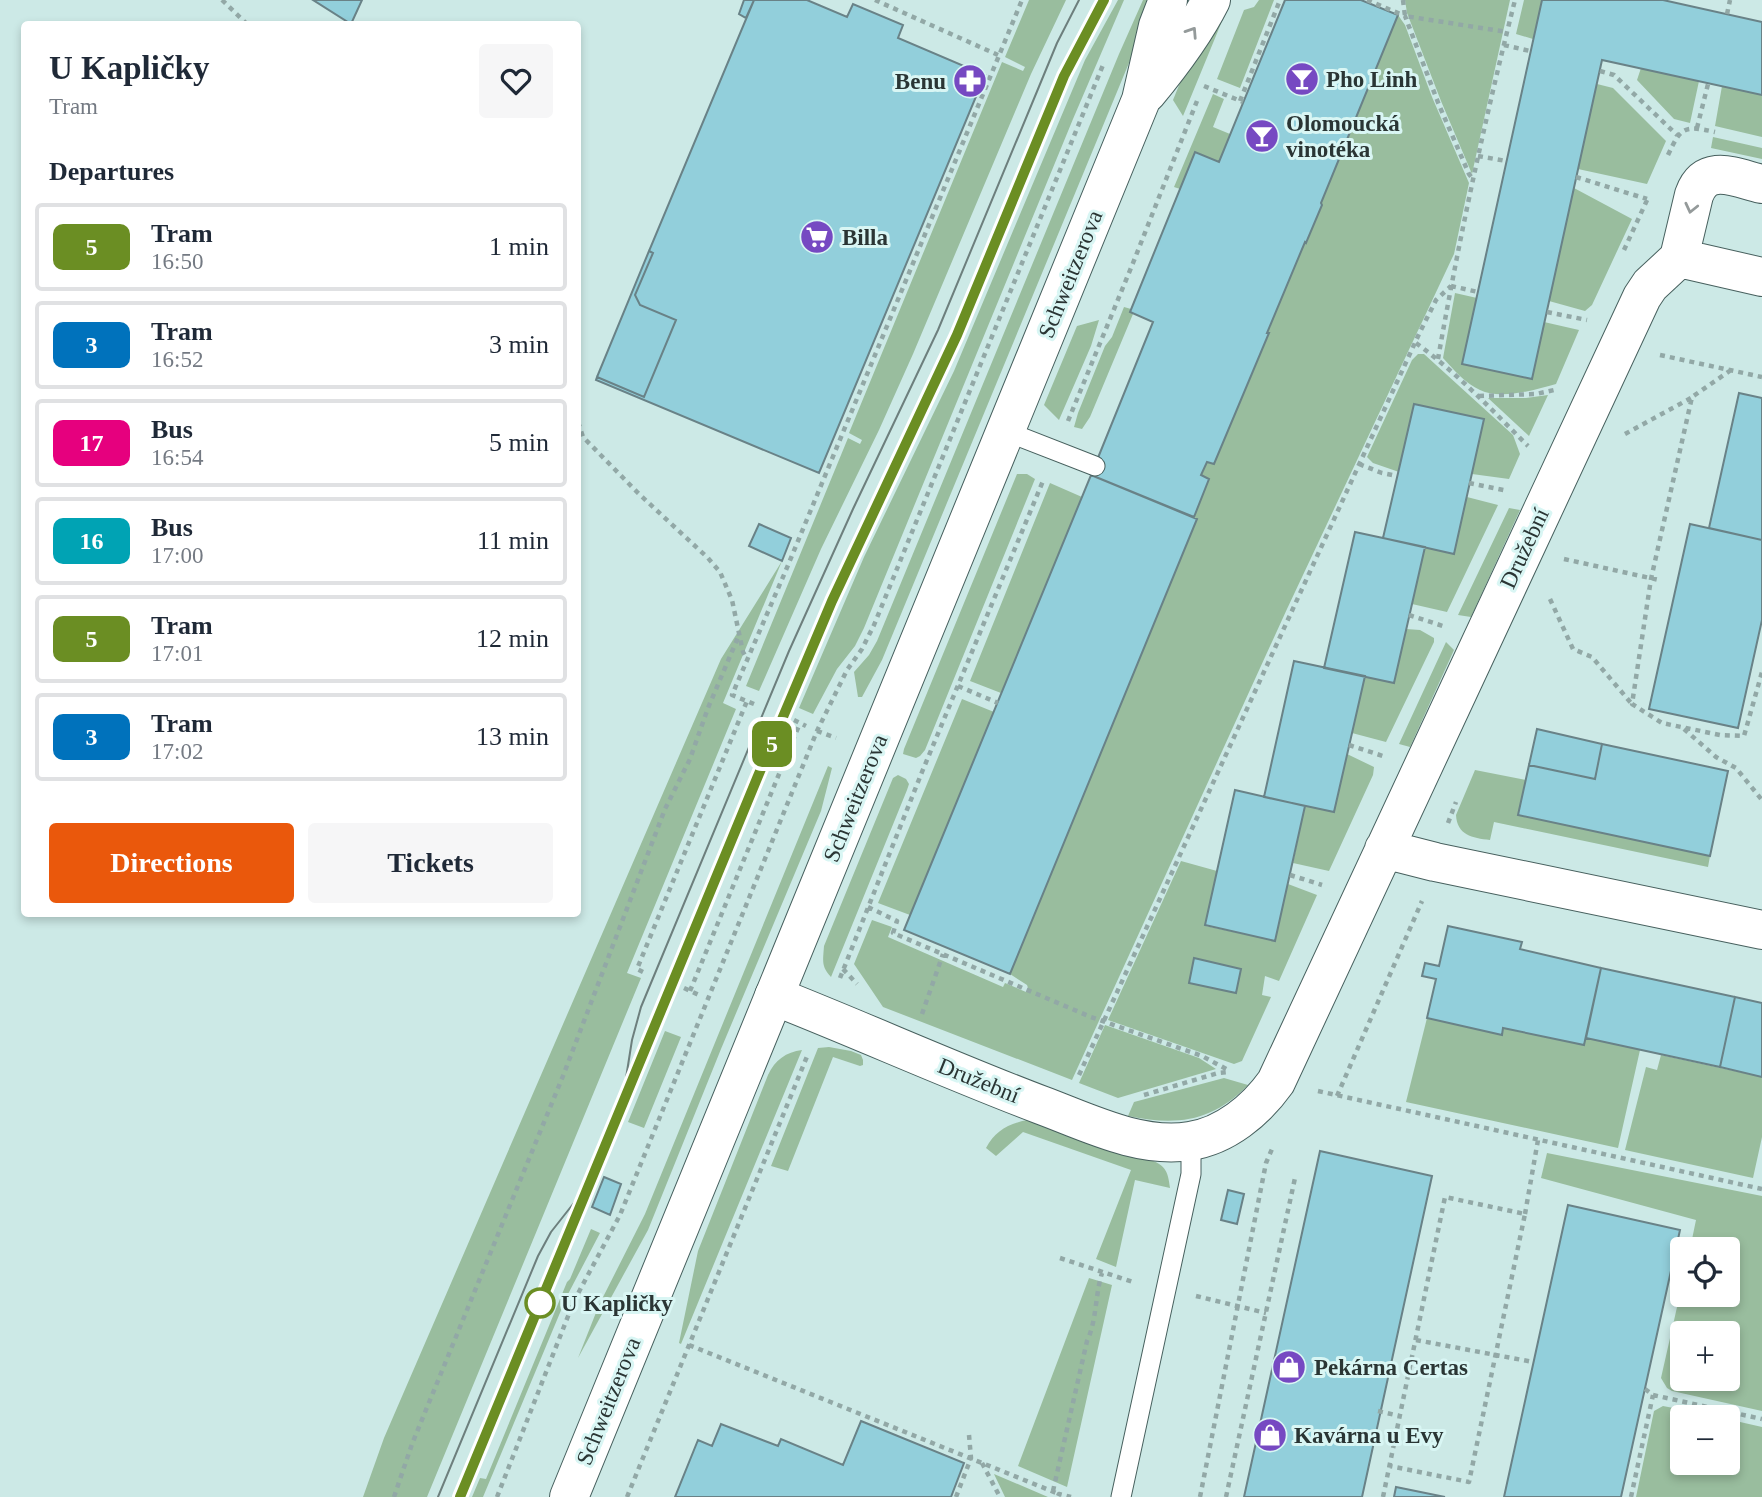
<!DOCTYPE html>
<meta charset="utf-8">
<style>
body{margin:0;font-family:"Times New Roman",serif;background:#f6f6f7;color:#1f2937;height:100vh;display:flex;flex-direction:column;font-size:26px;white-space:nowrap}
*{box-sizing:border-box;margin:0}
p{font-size:23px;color:#747a83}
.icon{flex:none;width:38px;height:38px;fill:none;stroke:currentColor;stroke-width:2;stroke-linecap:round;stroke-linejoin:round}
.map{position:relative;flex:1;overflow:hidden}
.panel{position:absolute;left:21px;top:21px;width:560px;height:896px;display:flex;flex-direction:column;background:#fff;border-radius:7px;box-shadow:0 4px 10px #0003}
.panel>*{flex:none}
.badge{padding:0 14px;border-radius:10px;font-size:24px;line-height:46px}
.controls{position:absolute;left:1670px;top:1237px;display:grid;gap:14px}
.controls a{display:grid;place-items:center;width:70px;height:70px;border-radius:7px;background:#fff;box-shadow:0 4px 10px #0003;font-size:35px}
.map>.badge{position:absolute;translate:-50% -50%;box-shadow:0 0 0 4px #fff}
h2{padding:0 28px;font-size:26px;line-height:63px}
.round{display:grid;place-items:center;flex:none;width:74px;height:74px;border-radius:7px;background:#f6f6f7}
.summary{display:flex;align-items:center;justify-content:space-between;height:119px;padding:0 28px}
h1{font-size:33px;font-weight:600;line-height:52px}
.action{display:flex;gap:14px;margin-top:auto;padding:14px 28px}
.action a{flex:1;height:80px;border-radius:7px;background:#ea580c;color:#fff;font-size:28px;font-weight:600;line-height:80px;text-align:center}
.action a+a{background:#f6f6f7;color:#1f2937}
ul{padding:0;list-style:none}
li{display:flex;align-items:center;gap:21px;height:88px;margin:0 14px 10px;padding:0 14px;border:4px solid #e0e1e3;border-radius:7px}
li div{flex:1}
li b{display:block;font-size:26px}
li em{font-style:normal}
li .badge{min-width:77px;font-weight:700;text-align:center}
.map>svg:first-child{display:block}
.green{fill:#99bd9e;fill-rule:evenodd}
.building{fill:#92cfdb;stroke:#698287;stroke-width:2}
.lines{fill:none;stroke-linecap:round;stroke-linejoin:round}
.service-casing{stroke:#47605e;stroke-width:21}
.minor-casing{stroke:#47605e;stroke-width:40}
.tertiary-casing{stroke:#47605e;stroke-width:40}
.path{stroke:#92a8a6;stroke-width:4.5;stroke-dasharray:5 5;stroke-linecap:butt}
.service{stroke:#fff;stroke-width:19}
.minor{stroke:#fff;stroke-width:38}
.tertiary{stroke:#fff;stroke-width:38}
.tram{stroke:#6d7f7d;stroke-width:2}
.oneway{stroke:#949a9a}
.line-casing{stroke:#fff;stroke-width:16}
.line{stroke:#6b8e23;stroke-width:10}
.stop-dot{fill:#fff;stroke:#6b8e23;stroke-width:3.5}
.labels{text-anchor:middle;stroke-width:6;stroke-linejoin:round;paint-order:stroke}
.poi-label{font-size:23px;font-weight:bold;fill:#2a3534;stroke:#d9f6f4;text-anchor:start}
.street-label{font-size:23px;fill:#2a3534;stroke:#d9f6f4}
.stop-label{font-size:23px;font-weight:bold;fill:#2a3534;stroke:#d9f6f4;text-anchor:start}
</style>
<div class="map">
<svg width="1762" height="1497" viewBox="0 0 1762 1497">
<rect width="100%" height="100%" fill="#cce9e6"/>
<path class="green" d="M1029,0h37l-35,74 -118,280 -34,76 -58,119 -62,142 -13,-5 102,-248 12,6 2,-4 -13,-7 153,-371 21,9 2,-4 -20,-10z
M1118,0h6l-51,119 -209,509 -9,18 -18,23 -24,45 -14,-6 65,-151 90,-186 131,-311z
M1143,0h12l-273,660 -20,37h-4l-4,-25 15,-17 8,-14 242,-587z
M1259,0h15l-34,88 -23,-9 27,-69 10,-3z
M1405,0h105l-38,174 -31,-73 -34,-88z
M1524,0h18l-9,39 -17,-5z
M1227,9l-44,107 -10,-16 11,-27z
M1398,15l7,10 27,72 37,86 -15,71 -167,355 -215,471 -189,-73 -29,-43 18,-44 20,7 -4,10 115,50 2,-4 21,9 3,-1 -2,-6 -17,-11 187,-455 -3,-2 7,-42 6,-13 7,2 55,-130 -2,-1 38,-91h2l15,-37 -1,-2z
M1641,68l58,13 -9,42 -16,-4 -37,-39z
M1597,84l16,4 53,53 -19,43 -69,-15z
M1722,86l40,9v42l-47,-11z
M1213,94l11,5 -11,28 17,7 -11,28 -39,27 -6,-2z
M1713,137l49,11v11l-51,-11z
M1574,188l58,31 -40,86 -7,6 -36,-10z
M1455,293l22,5 -14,66 68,15 13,-57 35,8 -23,54c-21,6 -56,16 -76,6 -14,-6 -27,-21 -37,-32z
M1124,307l7,2 -1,3 3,2 -43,103 -8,12 -8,-2 4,-14 27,-67 7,-9z
M1099,320l-8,26 -32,74 -15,-15 33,-79z
M1418,354h6l89,81 7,19 -11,25 -37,-5 12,-55 -70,-15 -15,68 -26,-9 -6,-6 45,-97z
M1548,395l-19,41 -41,-38h38z
M1017,474h10l8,5 -110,271 -5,6 -4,2 -13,-4 1,-5z
M1050,483l32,14 -81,196 -31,-12z
M1467,497l31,8 -51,107 -35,-8 13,-57z
M1509,508l11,2 -49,107 -13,-2z
M782,561l-59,142 13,6 -109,264 14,5 -214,519h-64l21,-59 337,-779z
M1406,629l14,1 14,8v4l-48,100 -34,-9 13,-57 29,7z
M1446,642l8,8 -44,97 -11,-3z
M962,699l32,13 -84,203 -32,-12z
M1347,754l27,13 -1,8 -44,96 -36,-8 12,-57 29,6z
M828,766l4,2 -11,43 -100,238 -73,181 -70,128 21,-53 46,-91z
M1475,770l51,10 -7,35 191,41 -2,11 -214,-45 -4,18c-18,-2 -33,-5 -34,-25z
M898,775l8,4 3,5 -2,6 -76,187c-10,-11 -8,-16 -7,-31l69,-168z
M1181,861l36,10 -11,55 69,15 13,-57 29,11 -38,86 -14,-5 -3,19 9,2 -29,64 -8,3 -126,-44z
M1427,1018l75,16 1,-6 81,17 2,-7 54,12 -22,98 -212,-46z
M1105,1025l94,33 17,11 -98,29 -39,-15z
M665,1031l16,6 -37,91 -16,-6z
M829,1047l22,4 10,4 2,5v5l-3,1 -27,-9 -45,114 -17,-5 47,-118z
M802,1050l-121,294 -2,-1 19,-92 70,-176c7,-15 18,-23 34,-25z
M1661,1055l101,22v60l-9,41 -128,-28 21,-83 11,3z
M1224,1078l24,7c-36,37 -71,41 -120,31l6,-14z
M1027,1120l13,3 108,36c17,6 20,11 22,29l-35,-8 -19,87 -20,-8 35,-89 -108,-38 -27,24 -10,-8c9,-17 22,-24 41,-28z
M1547,1153l215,43v215l-90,-20 -5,-3 -6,-10 21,-93v10h45v-45l-37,-1 6,-29 -155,-42zM1682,1334h45v45h-45z
M591,1229l9,4 -33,63 -84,201h-11l8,-19 6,1 81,-197 3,-3z
M1089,1278l23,7 -45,202 -49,-21z
M1663,1406l57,11 -38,1v45h45v-44l35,8v70h-126l18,-86z
M994,1474l54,23h-43z"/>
<path class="building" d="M313,0h49l-11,24z
M744,0h10l-8,18 -7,-4z
M754,0h53l40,17 6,-13 50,21 -5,13 87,37 -166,398 -223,-93 1,-3 47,20 32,-77 -36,-15 -5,-10 18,-42 -4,-2z
M1285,0h76l37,15 -77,188 1,2 -16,38 -1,-1 -38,91h2l-55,131 -7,-2 -6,13 8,4 -15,38 -103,-42 62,-153 -23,-10 65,-160 24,10z
M1542,0h121l99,22v73l-160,-35 -70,319 -70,-15z
M649,251l4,2 -18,42 5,10 36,15 -32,77 -47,-20z
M1739,393l23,5v142l-53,-12z
M1414,404l70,15 -30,135 -71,-16z
M1091,475l106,44 -187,455 -106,-44z
M759,524l32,14 -9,23 -33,-15z
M1690,524l72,16v80l-24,108 -89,-19z
M1355,532l70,15 -31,136 -70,-15z
M1294,661l71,15 -31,136 -70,-15z
M1537,729l65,15 -7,35 -66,-14z
M1602,744l126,27 -18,85 -192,-41 11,-50 66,14z
M1235,790l70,16 -30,135 -70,-16z
M1448,926l74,16 -2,7 81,19 -17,77 -81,-17 -1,7 -75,-17 9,-39 -14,-3 3,-13 14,3z
M1194,958l47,11 -5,24 -47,-10z
M1601,968l134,29 -15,70 -134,-29z
M1735,997l27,6v74l-42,-10z
M1320,1151l112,25 -70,321h-118z
M604,1177l17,7 -11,31 -18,-8z
M1228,1190l16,4 -7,30 -16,-4z
M1568,1205l112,25 -59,267h-117z
M861,1421l103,42 -13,34h-276l23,-57 14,6 9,-22 57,22 3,-7 62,26z
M1396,1487l49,10h-51z"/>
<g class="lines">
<g class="service-casing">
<path id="service" d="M1005,431l90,35
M1121,1497l70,-323v-33"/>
</g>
<g class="minor-casing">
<path id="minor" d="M1679,258l83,19
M1384,849l51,13 327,68
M774,996c89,35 177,75 267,109 46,17 98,44 149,36 35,-5 66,-31 86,-59l366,-785 8,-12 29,-27 15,-63c12,-33 42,-17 68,-11"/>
</g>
<g class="tertiary-casing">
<path id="tertiary" d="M1147,93c24,-29 47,-59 64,-93
M569,1497l572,-1397 17,-74 10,-26"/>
</g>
<path class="path" d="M222,0l25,24
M875,0l123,55
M1367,0l38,16 34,89 30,69 4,5
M1403,0l2,16 102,16
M1727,14l3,-14
M1504,45l26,6
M1600,71l14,4 63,60
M1204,86l39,16
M1240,101l40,-101
M1697,128l11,-44
M1668,155c13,-28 16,-30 47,-23
M1478,156l28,5
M1576,177l71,22
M1624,250l24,-52
M1451,286l27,6
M1547,312l40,8
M1416,343c41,30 76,67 112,103
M1660,355l102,22
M1438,359c21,-120 47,-240 77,-359
M1731,370l-39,27 -41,182 -19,125 30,19 58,12 24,1 18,-64
M1479,396l57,-2 18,-4
M1068,421l65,-158 64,-162
M578,422l5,15 55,56 70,65 12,14 12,28 11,52 4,7
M1625,434l66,-36
M1359,464l23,9 15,3
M1469,483l39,8
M1564,559l95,21
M1550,599l23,50 19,8 39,46
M1409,615l34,11
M958,686l40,17
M754,704l-22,-9 54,-125 236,-570
M794,720l12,6
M1684,729l32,28 20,11 26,32
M817,731l19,7
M1349,745l34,11
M1448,823l8,-21
M1290,875l32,10
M868,907l29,14 -4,12 198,84 111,39 28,15
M843,969l14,15
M643,972l-6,-3 110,-268
M840,978l82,-206 121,-291
M684,988l15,7
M690,991l110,-268
M922,1014l21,-60
M1079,1075l340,-741 17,-34 15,-14
M1318,1091l444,98
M1144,1095l74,-22 11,-1
M1337,1096l85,-195
M1525,1214l13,-74
M1060,1258l76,25
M1196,1296l70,17
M1416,1340l117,22
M689,1345l370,149
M1645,1389l8,6 109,24
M1378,1411l22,5
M982,1463l18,34
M1053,1491l34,-150c10,-21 8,-46 15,-68
M1058,1496l1,-2 12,3
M394,1497l18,-53 151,-368 102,-267 25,-50 18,-51 31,-73
M497,1497l77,-196 46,-86 197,-484 30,-61 15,-21 12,-24 229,-560
M627,1497l181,-443
M956,1497l15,-39 -2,-23
M1200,1497l66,-334 6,-14
M1226,1497l69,-319
M1383,1497l62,-300 80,17 -56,268 -79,-16
M1631,1497l22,-102"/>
<use href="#service" class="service"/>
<use href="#minor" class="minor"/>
<use href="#tertiary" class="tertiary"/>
<path class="tram" d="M626,1078l6,-38 9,-33 148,-356 64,-142 85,-179 100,-241 19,-46 22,-43
M438,1497l100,-241 13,-24 26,-33
M460,1497l298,-721 74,-175 125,-266 107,-259 40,-76"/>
</g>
<defs><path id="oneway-chevron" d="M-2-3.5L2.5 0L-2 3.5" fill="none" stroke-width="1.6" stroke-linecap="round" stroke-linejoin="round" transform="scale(1.75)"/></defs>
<g class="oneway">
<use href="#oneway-chevron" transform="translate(1192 32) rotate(-57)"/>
<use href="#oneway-chevron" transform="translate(1691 208) rotate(103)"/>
</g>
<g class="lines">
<g class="line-casing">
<path id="line" d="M460,1497l298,-721 74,-175 125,-266 107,-259 40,-76"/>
</g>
<use href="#line" class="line"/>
</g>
<defs>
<g id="bar-disc" transform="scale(1.75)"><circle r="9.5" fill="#7649c2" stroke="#d9f6f4"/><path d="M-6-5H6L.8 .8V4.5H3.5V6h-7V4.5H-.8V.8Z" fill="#fff"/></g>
<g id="pharmacy-disc" transform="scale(1.75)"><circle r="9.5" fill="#7649c2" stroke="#d9f6f4"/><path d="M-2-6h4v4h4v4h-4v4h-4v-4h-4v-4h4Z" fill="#fff"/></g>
<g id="supermarket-disc" transform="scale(1.75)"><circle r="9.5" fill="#7649c2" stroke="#d9f6f4"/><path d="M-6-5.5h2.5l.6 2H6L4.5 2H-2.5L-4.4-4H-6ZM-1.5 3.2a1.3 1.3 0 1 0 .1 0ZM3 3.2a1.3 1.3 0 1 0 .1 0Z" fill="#fff"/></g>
<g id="shop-disc" transform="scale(1.75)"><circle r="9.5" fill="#7649c2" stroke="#d9f6f4"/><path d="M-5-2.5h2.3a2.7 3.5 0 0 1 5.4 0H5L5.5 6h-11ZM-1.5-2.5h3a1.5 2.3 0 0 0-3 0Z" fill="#fff"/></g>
</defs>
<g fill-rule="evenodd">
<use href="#bar-disc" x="1302" y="79"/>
<use href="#pharmacy-disc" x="970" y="81"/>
<use href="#bar-disc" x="1262" y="136"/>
<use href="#supermarket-disc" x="817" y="237"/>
<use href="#shop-disc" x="1289" y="1367"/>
<use href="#shop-disc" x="1270" y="1435"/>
</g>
<circle class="stop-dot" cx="540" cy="1303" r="14"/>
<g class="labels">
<g class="poi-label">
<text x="1326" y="87">Pho Linh</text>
<text x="946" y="89" text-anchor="end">Benu</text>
<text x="1286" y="131">Olomoucká<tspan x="1286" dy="26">vinotéka</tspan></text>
<text x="842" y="245">Billa</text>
<text x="1314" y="1375">Pekárna Certas</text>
<text x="1294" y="1443">Kavárna u Evy</text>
</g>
<g class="street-label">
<text transform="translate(1070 274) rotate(-68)" y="8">Schweitzerova</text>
<text transform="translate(1524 548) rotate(-65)" y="8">Družební</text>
<text transform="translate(855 798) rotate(-68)" y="8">Schweitzerova</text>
<text transform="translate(979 1080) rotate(22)" y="8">Družební</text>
<text transform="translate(608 1401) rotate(-68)" y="8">Schweitzerova</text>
</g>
<g class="stop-label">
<text x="561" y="1311">U Kapličky</text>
</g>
</g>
</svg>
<div class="controls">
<a><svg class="icon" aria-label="locate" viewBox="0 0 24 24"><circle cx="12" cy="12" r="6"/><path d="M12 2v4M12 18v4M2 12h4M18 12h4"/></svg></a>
<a>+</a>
<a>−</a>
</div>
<b class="badge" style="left:772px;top:744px;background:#6b8e23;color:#fff">5</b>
<section class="panel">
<div class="summary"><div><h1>U Kapličky</h1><p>Tram</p></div><a class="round"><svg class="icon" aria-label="heart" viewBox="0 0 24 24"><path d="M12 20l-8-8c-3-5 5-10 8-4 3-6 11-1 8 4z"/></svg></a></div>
<h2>Departures</h2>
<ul>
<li><span class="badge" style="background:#6b8e23;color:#fff">5</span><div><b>Tram</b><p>16:50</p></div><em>1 min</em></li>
<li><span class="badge" style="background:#0072bc;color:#fff">3</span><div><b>Tram</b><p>16:52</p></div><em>3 min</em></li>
<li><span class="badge" style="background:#e6007e;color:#fff">17</span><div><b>Bus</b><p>16:54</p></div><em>5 min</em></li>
<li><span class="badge" style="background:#00a3b4;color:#fff">16</span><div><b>Bus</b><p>17:00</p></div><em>11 min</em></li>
<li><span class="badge" style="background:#6b8e23;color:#fff">5</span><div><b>Tram</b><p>17:01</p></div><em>12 min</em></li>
<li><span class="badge" style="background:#0072bc;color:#fff">3</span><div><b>Tram</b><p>17:02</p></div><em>13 min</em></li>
</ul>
<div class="action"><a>Directions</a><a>Tickets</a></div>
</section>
</div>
